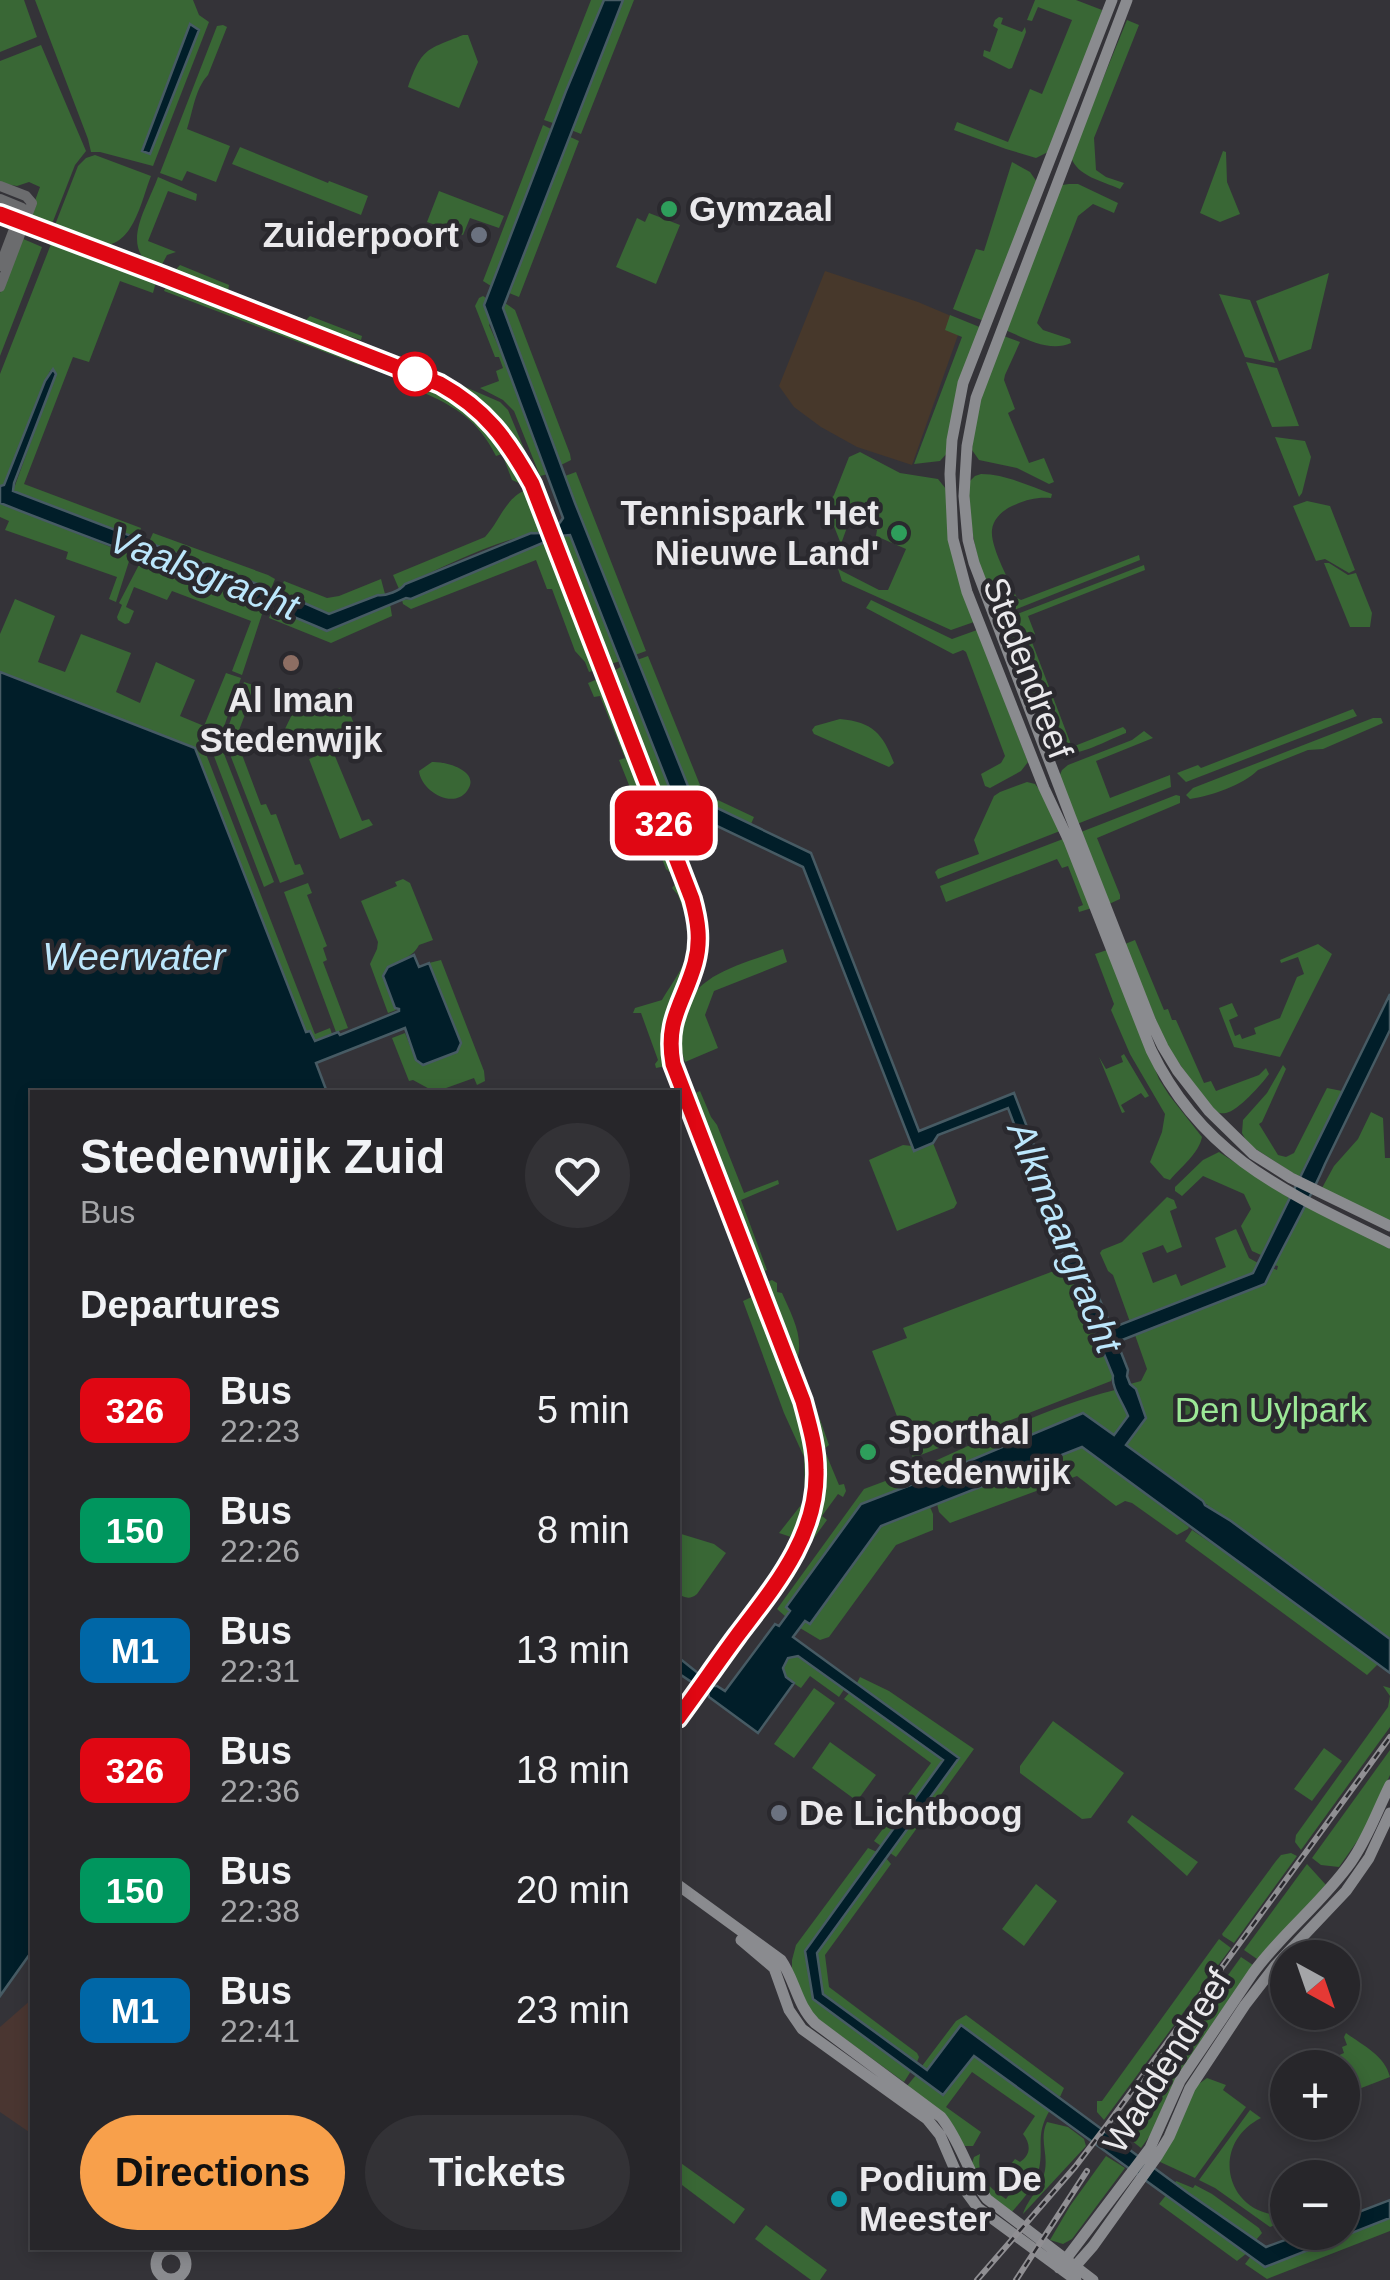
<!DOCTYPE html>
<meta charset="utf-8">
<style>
body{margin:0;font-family:Arial,sans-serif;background:#333236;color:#f1f3f6;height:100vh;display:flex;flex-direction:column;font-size:38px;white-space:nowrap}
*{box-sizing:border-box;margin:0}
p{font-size:32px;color:#a4a5a8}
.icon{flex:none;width:55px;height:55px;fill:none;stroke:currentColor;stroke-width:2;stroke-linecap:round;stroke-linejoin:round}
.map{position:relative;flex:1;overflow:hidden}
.side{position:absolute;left:30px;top:1090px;width:650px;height:1160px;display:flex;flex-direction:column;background:#27262a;border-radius:0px;box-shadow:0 5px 15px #0003,0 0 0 2px #434347}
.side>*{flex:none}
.badge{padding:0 20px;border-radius:15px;font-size:35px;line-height:65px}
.needle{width:65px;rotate:140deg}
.fabs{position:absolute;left:1270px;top:1940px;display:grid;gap:20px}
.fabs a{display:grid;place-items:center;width:90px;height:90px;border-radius:50%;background:#27262a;box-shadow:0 5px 15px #0003,0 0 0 2px #434347;font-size:50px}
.map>.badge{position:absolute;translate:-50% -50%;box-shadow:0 0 0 5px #fff}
h2{padding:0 50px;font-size:38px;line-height:90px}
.round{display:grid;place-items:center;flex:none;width:105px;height:105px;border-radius:52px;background:#333236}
.headline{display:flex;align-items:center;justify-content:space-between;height:170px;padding:0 50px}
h1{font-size:48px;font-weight:700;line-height:75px}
.primary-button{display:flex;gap:20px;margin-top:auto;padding:20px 50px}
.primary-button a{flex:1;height:115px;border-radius:60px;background:#f8a04b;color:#111;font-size:40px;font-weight:700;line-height:115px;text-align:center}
.primary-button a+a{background:#333236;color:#f1f3f6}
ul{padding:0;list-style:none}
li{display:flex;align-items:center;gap:30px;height:120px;padding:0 50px}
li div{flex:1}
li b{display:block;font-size:38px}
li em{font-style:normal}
li .badge{min-width:110px;font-weight:700;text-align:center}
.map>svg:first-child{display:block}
.industrial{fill:#47382b}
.medical{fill:#4a3631}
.green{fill:#396735}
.water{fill:#011e29;stroke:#475b64;stroke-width:2.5}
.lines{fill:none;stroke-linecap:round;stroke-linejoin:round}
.tertiary{stroke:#6b6c6e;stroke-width:10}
.secondary{stroke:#8a8b8f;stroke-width:11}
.rail-casing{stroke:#908f93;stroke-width:6}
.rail{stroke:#2a292e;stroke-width:2.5;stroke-dasharray:8;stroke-linecap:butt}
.line-casing{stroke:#fff;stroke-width:22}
.line{stroke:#e00713;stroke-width:15}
.leisure-dot{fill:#2e9e5b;stroke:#2a292e;stroke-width:4}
.worship-dot{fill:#6b7280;stroke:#2a292e;stroke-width:4}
.stop-dot{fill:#fff;stroke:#e00713;stroke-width:5}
.education-dot{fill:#8d6e63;stroke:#2a292e;stroke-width:4}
.culture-dot{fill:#0f9aa8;stroke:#2a292e;stroke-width:4}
.labels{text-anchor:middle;stroke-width:9;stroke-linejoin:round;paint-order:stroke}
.poi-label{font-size:35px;font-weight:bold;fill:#eae9ec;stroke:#2a292e;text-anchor:start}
.street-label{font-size:35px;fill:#eae9ec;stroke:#2a292e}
.park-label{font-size:35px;fill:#9ce896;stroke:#2a292e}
.water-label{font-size:38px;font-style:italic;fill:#bce7fc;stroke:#2a292e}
</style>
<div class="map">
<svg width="1390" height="2280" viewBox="0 0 1390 2280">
<rect width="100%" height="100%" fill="#343338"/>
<path class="industrial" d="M825,271l93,31 45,19 -51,144 -55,-18 -36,-20 -27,-20 -15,-21z"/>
<path class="medical" d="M32,1999v135l-32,-22v-85z"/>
<path class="green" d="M0,0h24l13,37 -37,15z
M35,0h158l6,15 10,7 -56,144 -53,-14h-9l-3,-13z
M591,0h13l-51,123 -9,-3z
M623,0h11l-53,134 -10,-4z
M1035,0h41l26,10 -5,21 -49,121 -12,6 -30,-9 -52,-19 3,-8 51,20 22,-53 12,5 30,-74 -34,-13 -6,14 -5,-1z
M999,17l4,1 -2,6 21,8 3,-5 1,5 -14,36 -3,1 -26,-13 1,-6 6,2 8,-23 -5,-3 2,-6z
M1127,20l12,5 -45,113 2,32 10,7 18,6 -4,6c-18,-8 -43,-13 -49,-32z
M223,25l4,2 -19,48c-13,14 -15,36 -21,54l43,17 -14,36 -29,-11 -5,10 -22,-8 57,-147z
M463,35h5l10,27 -19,46 -51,-21c14,-39 18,-37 55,-52z
M41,45l45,106 -11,14 -25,64 -22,-9 12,-33 -11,-5 -12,4 -17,-3v-122z
M543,125l8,4 -60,157 -8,-5z
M568,136l11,5 -60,156 -10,-4z
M240,147l88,36 1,-2 39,15 -7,19 -129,-51z
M1223,151l3,1 1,30 13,32 -20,8 -20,-9z
M95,155l56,21c-10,25 -18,74 -53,69 -15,-2 -31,-9 -45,-15l25,-64 8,-8z
M1012,162l18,10 7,10 -53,139 -31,-12 23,-60 8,2z
M158,177l39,17 -1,7 -28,-10 -20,50 28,11 -9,3 -8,15c-42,-20 -13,-60 -1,-93z
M1069,184h9l40,19 -4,10 -21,-9 -15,12 -41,107 6,7 27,9 1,4c-22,10 -46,-5 -68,-14l59,-144z
M439,191l65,25 -5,12 -29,-10 -7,17 -36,-13z
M649,213l31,12 -24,59 -40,-17 21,-49 8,4z
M21,238l21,9 -42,109v-63z
M53,239l104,39 -4,15 -33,-12 -31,81 -16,-5 -49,127 117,44 -4,11 -124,-48 43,-119 -6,-1 -5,10 -41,105h-4v-112z
M180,265l49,20 -1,6 78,29 4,-4 52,20 -1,4 -13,-4 -2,5 -174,-67z
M1329,273l-18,76 -32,12 -23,-60z
M168,281l192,76 2,1 -3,7 -195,-74z
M1219,294l31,6 25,63 -30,-6z
M483,296l3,2 -2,7 6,19 -1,1 18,41 41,108 -8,2 -26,-65 -11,-11 -23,-12 19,-7 -3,-10 7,-3 -4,-11h-4l-20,-51 4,-8z
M505,303l10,7 55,144 1,6 -10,5 -58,-157z
M950,315l32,13 -34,124 -8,9 -26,3 48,-127 -17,-7z
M1001,335l19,7 -15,33 -1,5 11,29 -7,4 21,50 15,-5 10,24 -5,2 -32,-16 -38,-8 -7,-10 2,-30z
M1246,362l31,6 22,58 -27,1z
M424,383c47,18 80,52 102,97l-7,3 -7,-3 -10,-26 -6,2c-18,-36 -40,-49 -76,-65z
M463,386l37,16 8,8 27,65 -2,1c-11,-19 -21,-39 -36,-56 -11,-12 -28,-20 -34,-34z
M1275,437l30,4 6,16 -9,36 -3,4z
M860,452l40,21 38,6 8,10 28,133 -23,8 -109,-49 -4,-12 41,21h9l18,-41 -30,-13 1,-6 -27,-11 -9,25 -15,-38 8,-11 15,-38z
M576,472l70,179 -11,4 -70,-179z
M981,474c24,0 48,12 71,20l-1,4c-16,-1 -25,2 -39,8 -9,4 -19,13 -20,24 -2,17 18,52 25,68l4,2 118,-45 1,5 -126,50 -2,-2 -16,6c-17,-45 -28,-84 -27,-132l6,-6z
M526,490l5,4 12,38c-46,7 -94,33 -138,52l-6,5 -6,-14 92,-38c15,-16 20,-39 41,-47z
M1307,501l23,5 25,64 -6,3 -24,-14 -9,2 -23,-55z
M0,503l131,52 -15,47 -7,-3 8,-22 -51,-18 2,-7 -63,-22 4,-9 -9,-4z
M153,533l115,42 7,4 -4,10 -123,-45z
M565,534l5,1 4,6 46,120 -12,4 -49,-129z
M547,541l52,128 -10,3 -4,-10 -10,-11 -23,-62h-5l-11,-29 -125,49 -8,-5 -1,-4 9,-1z
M142,559l123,46 -23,70 -10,-4 19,-50 -79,-30 -5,9 -33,-13 -8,20 8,4 -5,12 -4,1 -7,-4 -1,-3 5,-12 -3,-2z
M1324,563h5l19,12 8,-2 16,40 -2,14h-20z
M1144,565l1,5 -117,46 7,18 -5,3 42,110 51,-20 3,3v3c-22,8 -55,30 -77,16l-50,-128z
M381,579l4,15 -7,1 -49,19 -50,-22 5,-11 43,17 12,-2z
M15,599l40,17 -17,46 27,10 16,-38 50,19 -15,39 24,11 16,-41 39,18 -15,36 24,10 22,-53 15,5 -22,63 55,141 -10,5 -52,-136 -6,3 109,280 15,-6 2,6 -17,7 -9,-8 -111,-285 -195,-76v-38z
M871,600l81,39 25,-9 51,132 -7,9 -31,17 -5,-2 -4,-12 20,-11 4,-7 -39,-104 -3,-2 -10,4 -87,-46z
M390,604l2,12 -61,27 -62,-25 4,-10 54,23z
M648,656l54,134 3,4 49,23 -3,7 -59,-27 -55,-137z
M622,666l55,141 26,12 -16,38 4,9 -6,2 -74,-195z
M600,678l2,1 76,192 -5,4 -7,-6 -30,-78 -7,-6 -10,-25 6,-2 -25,-62 -6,1 -6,-14z
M244,682l12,4 -20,52 13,6v4l-8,4 20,53 5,-1 5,11 5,-1 19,51 5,-1 4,10 -24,9 -56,-144z
M340,688l14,36 -63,25 -7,-18 13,-27z
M1353,709l4,7 -171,66 -9,-9 21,-8 3,3z
M1373,718h8l2,5 -60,26 -15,1 -50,20c-15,15 -47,26 -68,29l-4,-4 7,-7z
M840,719c33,3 43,15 54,44l-5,4 -75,-33 -2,-4 3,-4z
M1144,731l9,7 -57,23 14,37 60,-23 1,12 -94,37 -18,-47 3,-7 6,-5 64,-25z
M332,749l30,72 7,-2 4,6 -33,14 -31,-80z
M432,762c13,-1 50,9 35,29 -14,19 -46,0 -48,-20z
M1027,782l8,2 4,5 21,42 -122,48 -3,-7 3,-3 41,-15 -5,-14 20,-44 6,-4z
M1176,795l4,1v7l-83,35 23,57v4l-11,5 -28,-72z
M1063,839l29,69 -13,4 -1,-5 5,-2 -15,-39 -6,2 -5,-9 -111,43 -6,-16z
M403,879l7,4 23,57 -14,5c-8,16 -27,15 -36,31l13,34 -8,3 -18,-49 7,-15 1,-7 -17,-41 36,-15 -2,-4z
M682,882c5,20 14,41 12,62 -5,43 -35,77 -28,122l-10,2 -1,-4 3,-4 -17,-47h-8l2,-5 27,-8c10,-17 28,-40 28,-60 -1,-8 -4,-15 -4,-23l-8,-22 -6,-7 4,-5z
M308,883l4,10 -5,2 20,51 -4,2 4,12 -4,2 25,66 -12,4 -52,-140z
M1135,940l29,70 4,-1 4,11h4l28,63 7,-2 5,10 43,-16 7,-7 3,6c-7,10 -31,37 -43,39 -7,1 -9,-1 -15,-5l-45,-63 -41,-101z
M1318,944l14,10 -52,103 -46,-10 -15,-39 13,-5 6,13 -9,4 6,16 5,-2 2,5 14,-5 -2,-6 26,-10 17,-41 7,-3 -6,-17 -17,6 -1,-3z
M783,949l4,13 -73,29 -9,24 13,33 -33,14 -7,-22h-3c10,-66 55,-71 108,-91z
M1107,950l52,129 10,16 33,42c-3,16 -21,30 -32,43l-6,-2 -14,-16 12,-30 3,-18 -35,-60 -19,-44 3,-6 -19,-50z
M441,960l43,111 1,10 -8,4 -3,-7 -39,14 -22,-12 -4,1 -17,-43 13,-5 11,27 45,-17 -32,-80z
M1124,1054l25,42 -4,2 -4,-5 -20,12 4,7 -3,1 -23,-56 7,12 17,-7 -2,-6z
M1283,1065l3,4 -24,53 -3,2 19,31 8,2 8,-4 33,-65 15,3 -43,86 -51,-33 -6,-11 1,-13 24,-27z
M700,1091l11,26 6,8 27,68 34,-13 1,4 -38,16 26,70 -9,3 -69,-177z
M1371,1112l12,6 2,40h5v63l-68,-33 12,-22 24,-27z
M933,1143l24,60 -3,5 -57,23 -28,-71 34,-15 9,1 2,5z
M1219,1152l70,46 -28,57 -9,-4 -11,-25 10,-17 -7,-15 -41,-18 -21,20 -7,-5v-4l28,-27z
M1167,1197l7,3 3,8 -7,3 12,36 -15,6 -4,-8 -21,8 11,30 23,-9 5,12 45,-19 -11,-29 21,-9 13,29 9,5 -5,10 -123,49 -17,-47 -5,-4 -8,-18 2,-3 20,-8z
M1304,1206l86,40v393l-162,-120 -20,-12 -1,-3 -2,1 -79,-61 4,-60 11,-3 6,-12 -12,-34 129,-51 8,-16 5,2 1,-4 -4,-1z
M1067,1266l46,110 -2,5 -198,77 -41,-107 35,-13 -4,-10z
M772,1280l5,3v9l5,1c9,21 21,41 16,64l31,88 -5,4 15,36 5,-1 2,7 -3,6 -5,-3 -16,22 5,4 -16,22h-4l11,-38 2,-58 -31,-91 -27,-71z
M756,1295c20,50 57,122 55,176 0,24 -6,46 -14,68l-18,-6 26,-33 -1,-43 -20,-44 -41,-112z
M1115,1390l5,5 8,21 -14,20 -32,-23 -155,65 -3,-6 2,-7c61,-27 124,-59 189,-75z
M1082,1447l107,80 -1,2 -11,6 -45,-32 -7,-2 -9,5 -39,-30 -127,47 -11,-11 -2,-8z
M912,1471l5,3 3,8 -59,22 -74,104 4,3 -5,6 -9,-8 87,-120z
M930,1507l3,7v16l-37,15 -67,92 -9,3 -20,-12 5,-7 5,3 71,-98z
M1192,1530l60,41 126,93 -11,11 -182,-134z
M678,1533l36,11 12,9 -29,41c-7,6 -13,4 -19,-1z
M793,1656l10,2 42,30 -6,9 -29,-21 -9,12c-13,-9 -29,-19 -8,-32z
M860,1677l29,14 85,58 -78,108 -6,-4 69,-95 -102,-75z
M1383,1686l7,2v39l-89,123 -6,-8 1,-7 92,-128 2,-11z
M814,1688l21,15 -41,55 -20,-14z
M850,1692l93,69 -62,85 -7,-5 57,-78 -87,-64z
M1053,1721l71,52 -33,45 -9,1 -62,-46v-7z
M830,1742l46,33 -19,26 -45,-33z
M1324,1748l18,13 -30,40 -18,-12z
M1390,1750v25l-25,55 -26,37 -18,-2 -9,-7z
M1132,1815l66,47 -11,14 -60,-54z
M868,1848l9,4 -63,86 -1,61 98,72 -7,11 -93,-68 -19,-43v-11l4,-15z
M1291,1853l6,3 -63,87 -11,-7 -1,-2 54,-73 5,-6z
M886,1858l5,6 -66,91 4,32 88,66 2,4 -2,5 -94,-68 -6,-41z
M1307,1864l19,21 -69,74 -13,-9z
M1036,1884l21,17 -33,45 -22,-17z
M1219,1939l12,9 -127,172 -7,-8v-11h5z
M1241,1957l12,8 -102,169 -10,14 -19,-15 73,-112z
M966,2015l98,73 -4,9 -99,-72 -33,45 -6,-4 34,-45z
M1346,2033c18,13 39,23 44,44l-47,18 -1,-27 -14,-1 9,-4 -2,-6 9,-4 -2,-6 5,-2 -3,-8z
M973,2055l77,55c-16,26 -5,38 -12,63 -4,15 -17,28 -27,40 -20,-13 -30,-29 -39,-50l2,-6 6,-3c-4,22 8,33 26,45l17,-24 -13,-10 5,-6 5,3c11,-7 11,-18 3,-28l12,-18 -63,-44 -26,35 35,25 -8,14h-8l-58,-60 9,-11 27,20z
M1207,2078l19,7 -3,5 23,17 -51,71 -37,-17 38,-75z
M1250,2110l11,8c-54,27 -34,101 26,97v5l-17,7 -55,-39 -16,-8z
M1047,2122l21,5 16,12 2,7 -63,68c5,-16 19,-26 22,-44 3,-17 -6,-31 2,-48z
M1106,2156l19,12 -53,71 -9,5 -13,-4 20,-34z
M678,2161l67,48 -11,15 -56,-42z
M1176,2181l17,7 2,-3 17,9 47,34 3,5 -6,7 -81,-57z
M1167,2194l80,59 -10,8 -78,-57z
M1390,2218v13l-123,48 -22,-15 6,-8 15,11z
M766,2225l61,45 -7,10h-9l-56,-41z"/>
<path class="water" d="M604,0h19l-120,308 72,195 117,293 119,57 108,278 95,-38 60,157 9,20h4l25,58 141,-55 137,-279v36l-65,134c-17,40 -41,80 -60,120l-148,58 11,28 -1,6 3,8 6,5 10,29 -20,27 77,56 2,4 26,16 159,118v34l-308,-226 -201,79 -71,98 -5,-3 -12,16 166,121 -142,195 6,41 104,76 34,-45 227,168 78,54 38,-14 38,-1 1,-14 47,-18v18l-125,49 -291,-211 -31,39 -130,-96 -8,-48 138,-191 -145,-104 -10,2 -5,10 3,9 8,6 -36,50 -49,-36 -1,-4 -30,-20v-16l36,29h3l8,5 50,-67 4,2 11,-15 -4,-4 75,-103 65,-25 157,-66 31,22 14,-19c-5,-13 -17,-29 -15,-40l-50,-122 -55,-146 -70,27 -5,8 -19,8 -111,-284 -126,-60 -107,-272 -11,1 -148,63 -5,-1 -79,33c-107,-46 -218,-85 -327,-128v-17l4,-1 41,-104 8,-12 3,5 -42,109 -1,8 273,104 43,19 49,-19c8,1 22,-4 27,-11l126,-51c13,1 25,-3 32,-15l-79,-213 82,-214z
M190,24l9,6 -49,124 -8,-3z
M0,672l195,76 111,284 4,-1 5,10 23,-9 2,3 59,-24v-2l-4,-1 -12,-32 5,-9 26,-12 5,12 10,-4 32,80 -4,9 -34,13 -7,-5 -11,-32 -89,35 11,29h-295v859l-32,45z"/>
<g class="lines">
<path class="tertiary" d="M0,186l26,10 6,7 -32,84
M0,199l22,9 -22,58"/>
<path class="secondary" d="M1112,0l-149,383 -11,57 -2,34 3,65 14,53 77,196 25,53 82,209c52,108 137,143 239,193
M1127,0l-151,398 -9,48 -3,50 4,44 6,23 97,255 80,204 12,25 14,23 32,41 44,43 38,24 99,48
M678,1885l103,75c14,20 16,45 34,63l126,94c20,25 27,57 46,82l106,81
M741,1940l33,28 15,42 13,19 125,90 13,16 22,51 16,22 98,72
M156 2264a15 15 0 1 1 30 0a15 15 0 1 1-30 0Z
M1059,2268l91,-120 30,-67 73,-108c29,-40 69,-70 98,-111 17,-24 26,-51 39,-77
M1071,2271l22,-25 65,-91 11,-18 21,-49 55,-83 30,-39 71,-75 23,-33 21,-45"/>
<g class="rail-casing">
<path id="rail" d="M977,2280l98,-113 32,-42 283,-388
M1016,2280l71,-109"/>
</g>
<use href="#rail" class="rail"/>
</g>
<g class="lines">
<g class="line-casing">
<path id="line" d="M0,214l164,62 276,108c45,25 67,55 92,100l160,415c6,22 9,42 3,64 -11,40 -30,56 -22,101l130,337c6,23 13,45 13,69 2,66 -42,117 -79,166 -20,27 -39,55 -59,82"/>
</g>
<use href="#line" class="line"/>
</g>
<g class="leisure-dot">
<circle cx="669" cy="209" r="10"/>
<circle cx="899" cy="533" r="10"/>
<circle cx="868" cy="1452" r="10"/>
</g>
<g class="worship-dot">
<circle cx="479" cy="235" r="10"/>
<circle cx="779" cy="1813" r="10"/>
</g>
<circle class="stop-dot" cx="415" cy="374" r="20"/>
<circle class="education-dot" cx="291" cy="663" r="10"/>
<circle class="culture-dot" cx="839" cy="2199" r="10"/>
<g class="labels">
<g class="poi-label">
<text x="689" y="221">Gymzaal</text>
<text x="459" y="247" text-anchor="end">Zuiderpoort</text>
<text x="879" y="525" text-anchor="end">Tennispark 'Het<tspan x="879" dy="40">Nieuwe Land'</tspan></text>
<text x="291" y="712" text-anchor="middle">Al Iman<tspan x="291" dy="40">Stedenwijk</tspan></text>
<text x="888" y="1444">Sporthal<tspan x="888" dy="40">Stedenwijk</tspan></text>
<text x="799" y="1825">De Lichtboog</text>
<text x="859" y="2191">Podium De<tspan x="859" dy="40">Meester</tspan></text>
</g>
<g class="street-label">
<text transform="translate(1028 668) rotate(69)" y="12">Stedendreef</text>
<text transform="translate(1167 2061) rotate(-58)" y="12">Waddendreef</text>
</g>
<g class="park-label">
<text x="1271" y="1422">Den Uylpark</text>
</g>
<g class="water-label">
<text transform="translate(204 573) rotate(21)" y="13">Vaalsgracht</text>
<text x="134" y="970">Weerwater</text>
<text transform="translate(1065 1237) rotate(68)" y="13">Alkmaargracht</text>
</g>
</g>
</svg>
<div class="fabs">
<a><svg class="needle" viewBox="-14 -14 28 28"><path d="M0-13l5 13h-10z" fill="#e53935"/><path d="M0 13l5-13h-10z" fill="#a4a5a8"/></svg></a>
<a>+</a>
<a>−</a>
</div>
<b class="badge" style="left:664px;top:823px;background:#e00713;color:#fff">326</b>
<section class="side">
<div class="headline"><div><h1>Stedenwijk Zuid</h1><p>Bus</p></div><a class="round"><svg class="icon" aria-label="heart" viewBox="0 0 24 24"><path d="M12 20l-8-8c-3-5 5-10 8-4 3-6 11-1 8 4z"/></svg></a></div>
<h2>Departures</h2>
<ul>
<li><span class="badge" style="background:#e00713;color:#fff">326</span><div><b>Bus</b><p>22:23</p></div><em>5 min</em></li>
<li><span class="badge" style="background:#00965e;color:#fff">150</span><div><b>Bus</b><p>22:26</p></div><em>8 min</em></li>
<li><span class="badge" style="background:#0067a7;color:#fff">M1</span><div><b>Bus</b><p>22:31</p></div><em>13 min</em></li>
<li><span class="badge" style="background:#e00713;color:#fff">326</span><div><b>Bus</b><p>22:36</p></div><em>18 min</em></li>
<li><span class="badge" style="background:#00965e;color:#fff">150</span><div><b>Bus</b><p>22:38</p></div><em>20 min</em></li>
<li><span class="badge" style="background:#0067a7;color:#fff">M1</span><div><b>Bus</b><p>22:41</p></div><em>23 min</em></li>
</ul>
<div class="primary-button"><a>Directions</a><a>Tickets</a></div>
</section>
</div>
